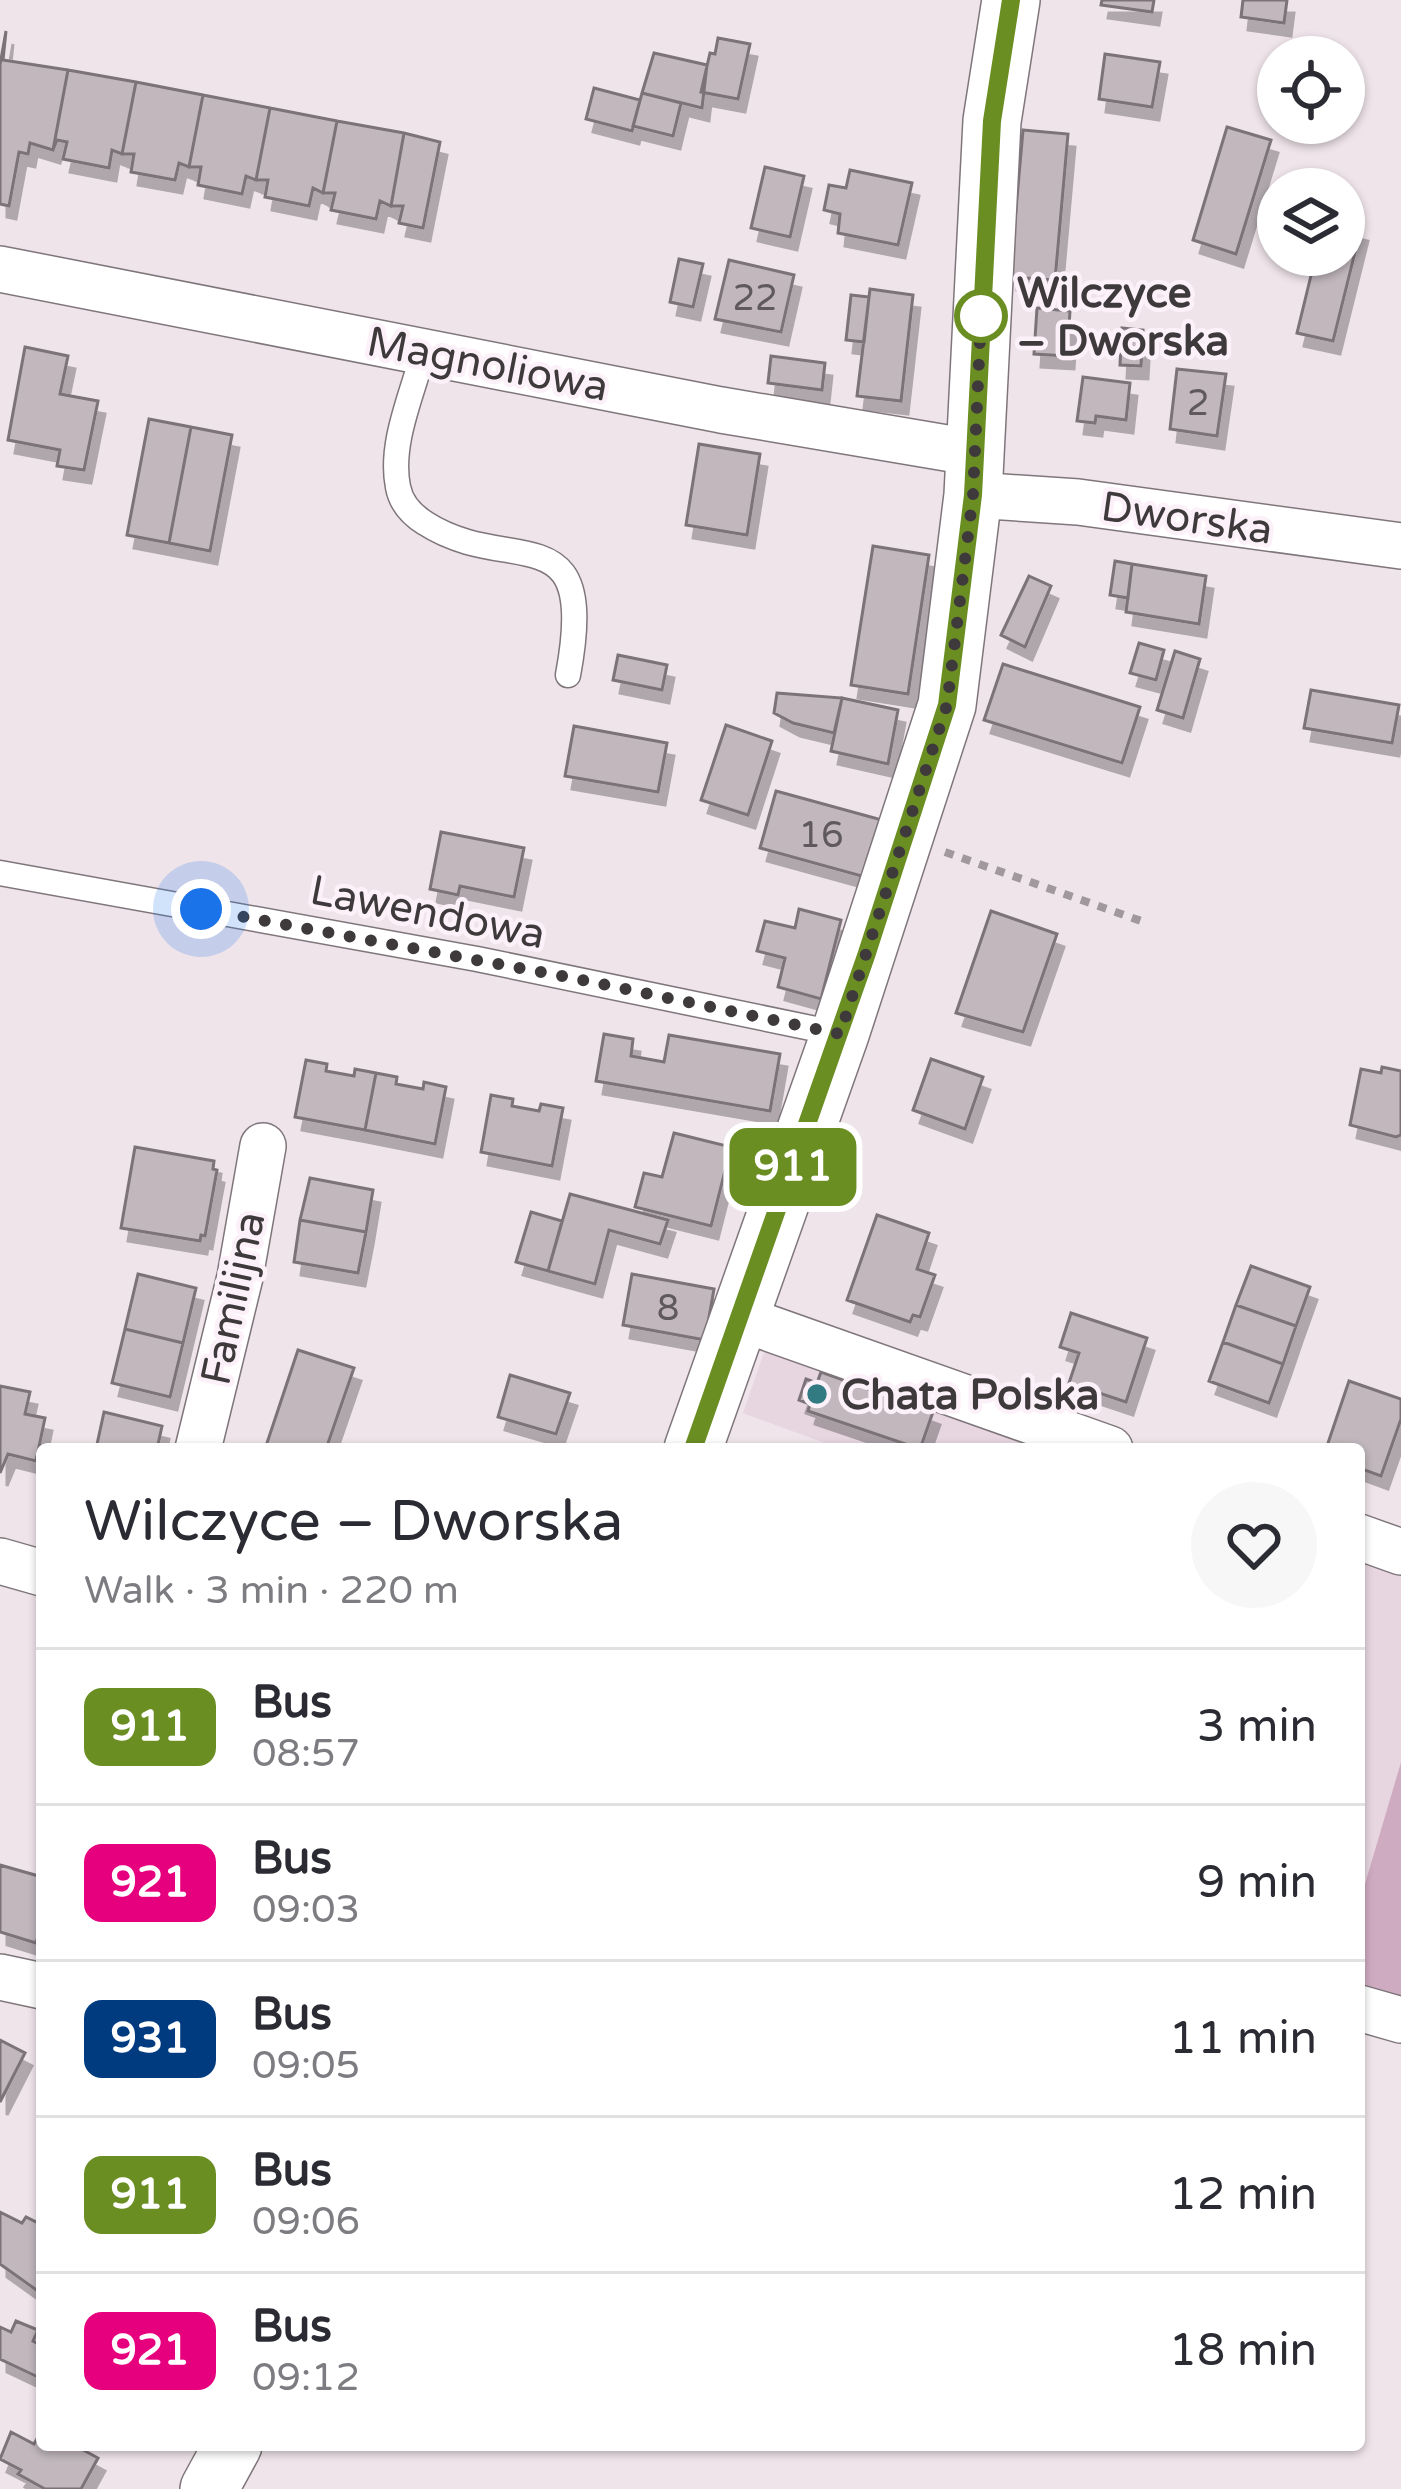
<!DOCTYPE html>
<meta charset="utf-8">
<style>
body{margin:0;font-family:"Varela Round",sans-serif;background:#f7f7f7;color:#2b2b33;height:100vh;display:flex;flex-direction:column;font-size:45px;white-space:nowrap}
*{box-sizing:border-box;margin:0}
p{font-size:39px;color:#7c7c81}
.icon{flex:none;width:66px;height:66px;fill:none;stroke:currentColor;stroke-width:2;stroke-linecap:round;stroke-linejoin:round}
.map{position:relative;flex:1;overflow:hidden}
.side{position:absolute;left:36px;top:1443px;width:1329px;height:1008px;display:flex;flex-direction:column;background:#fff;border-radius:12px;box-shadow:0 3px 9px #0004}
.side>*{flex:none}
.badge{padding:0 24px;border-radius:18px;font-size:42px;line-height:78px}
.buttons{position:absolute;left:1257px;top:36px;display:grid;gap:24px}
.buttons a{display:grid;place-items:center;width:108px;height:108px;border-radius:50%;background:#fff;box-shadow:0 3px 9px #0004;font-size:60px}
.you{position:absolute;width:60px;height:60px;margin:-30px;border:9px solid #fff;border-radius:50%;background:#1a73e8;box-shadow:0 0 0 18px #1a73e833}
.map>.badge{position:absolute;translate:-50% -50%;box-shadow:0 0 0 6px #fff}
.round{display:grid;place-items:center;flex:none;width:126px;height:126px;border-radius:63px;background:#f7f7f7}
.summary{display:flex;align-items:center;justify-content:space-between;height:204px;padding:0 48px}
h1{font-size:57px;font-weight:600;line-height:90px}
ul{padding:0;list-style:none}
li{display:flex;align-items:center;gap:36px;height:156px;padding:0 48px;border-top:3px solid #e1e1e2}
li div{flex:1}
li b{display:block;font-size:45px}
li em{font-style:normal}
li .badge{min-width:132px;font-weight:700;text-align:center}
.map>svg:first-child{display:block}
.built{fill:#e7d6e0}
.green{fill:#cfabc2}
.building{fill:#c1b7bd;stroke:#7c7378;stroke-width:3;filter:url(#shadow)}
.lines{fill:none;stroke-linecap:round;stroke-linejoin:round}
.service-casing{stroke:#7f767b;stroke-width:27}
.minor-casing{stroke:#7f767b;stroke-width:48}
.tertiary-casing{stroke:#7f767b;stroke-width:60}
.path{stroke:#a0989c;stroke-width:8;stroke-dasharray:9 9;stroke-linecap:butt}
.service{stroke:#fff;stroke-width:24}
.minor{stroke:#fff;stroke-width:45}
.tertiary{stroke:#fff;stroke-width:57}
.line-casing{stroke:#fff;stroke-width:27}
.line{stroke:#6b8e23;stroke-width:18}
.walk{stroke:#3e3a3c;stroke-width:12;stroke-dasharray:0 21.6}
.stop-dot{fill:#fff;stroke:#6b8e23;stroke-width:6}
.poi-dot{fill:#327b82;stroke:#fcf1f8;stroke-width:4.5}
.labels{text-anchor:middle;stroke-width:9;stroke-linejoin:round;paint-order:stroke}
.number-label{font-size:36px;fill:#5f595c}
.stop-label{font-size:42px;font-weight:bold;fill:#3e3a3c;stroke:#fcf1f8;text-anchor:start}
.street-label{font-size:42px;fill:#3e3a3c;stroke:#fcf1f8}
.poi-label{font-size:42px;font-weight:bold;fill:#3e3a3c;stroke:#fcf1f8;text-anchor:start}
</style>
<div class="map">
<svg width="1401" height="2489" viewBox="0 0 1401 2489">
<defs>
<filter id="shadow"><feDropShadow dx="7" dy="13" stdDeviation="0" flood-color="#0004"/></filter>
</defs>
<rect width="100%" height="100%" fill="#efe4ea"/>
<path class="built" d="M768,1341l303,108h-230l-98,-36z
M1359,1548l42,15v199l-42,142z"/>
<path class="green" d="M1401,1762v237l-42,-14v-81z"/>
<path class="building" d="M1102,0h52l-2,12 -51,-7z
M1243,0h44l-3,23 -43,-6z
M6,31l-3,29 65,10 -15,80 -23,-7 -2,11 -9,-2 -10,54 -9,-2v-139z
M718,38l32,6 -12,55 -37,-7 9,-39 5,1z
M654,53l53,12 -5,43 -60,-15z
M1105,54l55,8 -8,45 -53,-8z
M68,70l68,12 -14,72 -10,-4 -3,18 -46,-9 4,-17 -10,-2 -4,10z
M136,82l67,13 -14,72 -10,-4 -4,17 -44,-8 3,-18h-12z
M594,88l46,12 -8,31 -46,-12z
M642,93l39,10 -8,33 -40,-10z
M203,95l67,13 -14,72 -10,-4 -4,18 -44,-9 3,-18h-12z
M270,108l67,13 -14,72 -10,-5 -4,18 -44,-9 3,-17h-12z
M337,121l67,12 -13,73 -11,-5 -4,18 -45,-9 4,-17h-12z
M1227,127l44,13 -35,114 -43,-14z
M1023,130l45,4 -13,146 -45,-3z
M404,133l36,9 -17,86 -24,-5 4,-17h-12z
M765,167l39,9 -14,61 -39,-9z
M850,170l62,13 -14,62 -60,-12 2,-19 -16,-4 5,-25 17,3z
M1344,224l17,4 -28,113 -36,-8 19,-78h28z
M679,259l24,5 -10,43 -23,-5z
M729,260l65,15 -13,57 -66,-13z
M870,289l43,6 -12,106 -44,-5z
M851,295l18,2 -5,45 -18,-2z
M1037,308l33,3 -3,45 -33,-2z
M1122,328l21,2 -2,36 -21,-1z
M25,347l43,9 -8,38 38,7 -14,69 -27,-4 3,-16 -52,-10z
M771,356l54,7 -3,27 -54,-7z
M1177,369l49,5 -9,62 -47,-7z
M1083,377l47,6 -4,37 -30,-4 -1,7 -18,-2z
M149,419l42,8 -22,116 -42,-8z
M191,427l41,8 -22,116 -41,-8z
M699,444l61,10 -13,81 -61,-10z
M873,546l56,9 -21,139 -57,-9z
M1115,561l17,3 -4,34 -18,-3z
M1132,564l74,12 -7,48 -73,-12z
M1029,576l22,10 -26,61 -24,-12z
M1139,643l25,7 -8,30 -26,-7z
M1175,651l25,8 -17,59 -26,-8z
M618,655l49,10 -5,25 -49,-10z
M1003,664l137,43 -18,56 -138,-43z
M1311,690l88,15 -7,38 -88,-15z
M777,693l65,5 -8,35 -41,-10 -19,-10z
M842,698l56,12 -10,54 -57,-13z
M726,725l46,16 -24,74 -47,-15z
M574,726l93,17 -9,49 -93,-16z
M776,791l106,29 -17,57 -105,-29z
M441,832l83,16 -10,49 -54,-11 -2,9 -28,-6z
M799,909l42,11 -20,79 -43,-12 7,-29 -28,-7 8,-30 30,7z
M991,911l66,23 -34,98 -67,-19z
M604,1034l29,5 -2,17 33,6 5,-27 111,19 -10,57 -174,-30z
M931,1059l52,18 -18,52 -52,-19z
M306,1060l21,4 -1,7 28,5 1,-7 21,4 -11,57 -70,-13z
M1382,1067l19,4v64l-5,2 -46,-12 11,-56 20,4z
M376,1073l21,4 -1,7 27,5 1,-7 22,5 -11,57 -70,-14z
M491,1095l22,4 -1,7 27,5 2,-7 22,4 -11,58 -71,-14z
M674,1133l57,14 -20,79 -76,-19 9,-34 18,4z
M135,1147l79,14 -1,8 4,1 -12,66 -4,-1 -1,6 -79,-13z
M310,1178l63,12 -7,42 -66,-12z
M570,1194l98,26 -8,24 -51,-14 -14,54 -47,-13z
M531,1212l31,9 -14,50 -32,-9z
M877,1215l52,18 -12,36 18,6 -15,42 -7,-2 -3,7 -63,-22z
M300,1220l66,12 -8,41 -64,-11z
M1251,1266l59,21 -14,39 -60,-21z
M138,1274l58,14 -13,55 -58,-14z
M632,1274l82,15 -9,51 -82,-15z
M1236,1305l60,21 -13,38 -60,-22z
M1071,1313l76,25 -21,64 -57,-19 10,-30 -19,-6z
M125,1329l58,14 -13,54 -58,-14z
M1223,1342l60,22 -14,39 -60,-22z
M298,1350l56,18 -28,81h-61z
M821,1372l112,40 -13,37 -112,-38 2,-7 -11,-4 7,-21 11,4z
M510,1375l60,18 -14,41 -58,-17z
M1349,1381l52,18v20l-20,57 -22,-8v-19h-33z
M0,1386l30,6 -5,22 20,4 -9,43 -28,-7 -8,19z
M104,1412l58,14 -5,23h-61z
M0,1865l42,12v46l-6,20 -36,-11z
M0,2040l25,13 -25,49z
M0,2212l22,11 4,-6 16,8v69l-42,-30z
M16,2321l22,9 -5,11 9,5 -2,32 -40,-19v-32l11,5z
M42,2430v15h32l24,13 -17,31h-36l-27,-15 3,-4 -21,-11 11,-27 23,12z"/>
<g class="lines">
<g class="service-casing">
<path id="service" d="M424,350c-11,43 -35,93 -26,137 3,16 14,28 27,36 85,55 174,-14 143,152
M0,873l477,86 363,75"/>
</g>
<g class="minor-casing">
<path id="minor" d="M0,269l721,141 255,43
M973,495l105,7 323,44
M740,1318l370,131
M198,1449l42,-172 23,-131
M1359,1537l42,15
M0,1561l42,12
M0,1977l42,9
M1359,2008l42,12"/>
</g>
<g class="tertiary-casing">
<path id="tertiary" d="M693,1449l147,-415 107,-329 26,-210 19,-374 19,-121
M209,2489l24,-44"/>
</g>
<path class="path" d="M945,852l202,71"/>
<use href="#service" class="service"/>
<use href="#minor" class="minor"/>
<use href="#tertiary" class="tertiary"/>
</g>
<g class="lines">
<g class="line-casing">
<path id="line" d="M693,1449l173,-493 81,-251 26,-210 19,-374 19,-121"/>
</g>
<use href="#line" class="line"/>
<path class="walk" d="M201,909l367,68 272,57 107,-329 26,-210 8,-179"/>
</g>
<circle class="stop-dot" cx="981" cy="316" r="24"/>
<circle class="poi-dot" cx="817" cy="1394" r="12"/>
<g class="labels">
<g class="number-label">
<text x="755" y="310">22</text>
<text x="1198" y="415">2</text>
<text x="821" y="847">16</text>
<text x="668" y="1320">8</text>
</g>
<g class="stop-label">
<text x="1017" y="307">Wilczyce<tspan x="1017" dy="48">– Dworska</tspan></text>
</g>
<g class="street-label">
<text transform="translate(488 363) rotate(11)" y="15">Magnoliowa</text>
<text transform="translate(1187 517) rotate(8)" y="15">Dworska</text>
<text transform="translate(428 911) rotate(11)" y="15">Lawendowa</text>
<text transform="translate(232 1298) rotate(-78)" y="15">Familijna</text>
</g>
<g class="poi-label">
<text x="841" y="1409">Chata Polska</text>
</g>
</g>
</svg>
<div class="buttons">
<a><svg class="icon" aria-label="locate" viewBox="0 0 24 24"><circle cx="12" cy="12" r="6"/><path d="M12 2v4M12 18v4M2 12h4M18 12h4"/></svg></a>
<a><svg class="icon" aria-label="layers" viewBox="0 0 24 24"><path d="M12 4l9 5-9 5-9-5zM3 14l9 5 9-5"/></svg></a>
</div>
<div class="you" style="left:201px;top:909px"></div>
<b class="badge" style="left:793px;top:1167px;background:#6b8e23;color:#fff">911</b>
<section class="side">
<div class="summary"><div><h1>Wilczyce – Dworska</h1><p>Walk · 3 min · 220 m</p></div><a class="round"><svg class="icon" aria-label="heart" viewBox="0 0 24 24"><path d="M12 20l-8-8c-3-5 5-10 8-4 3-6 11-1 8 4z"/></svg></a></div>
<ul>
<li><span class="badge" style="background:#6b8e23;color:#fff">911</span><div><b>Bus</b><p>08:57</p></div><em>3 min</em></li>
<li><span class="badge" style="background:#e6007e;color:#fff">921</span><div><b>Bus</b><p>09:03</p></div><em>9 min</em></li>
<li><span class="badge" style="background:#003b80;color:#fff">931</span><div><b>Bus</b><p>09:05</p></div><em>11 min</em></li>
<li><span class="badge" style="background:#6b8e23;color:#fff">911</span><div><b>Bus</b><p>09:06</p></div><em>12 min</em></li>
<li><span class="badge" style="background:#e6007e;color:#fff">921</span><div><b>Bus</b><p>09:12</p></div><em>18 min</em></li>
</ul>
</section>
</div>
